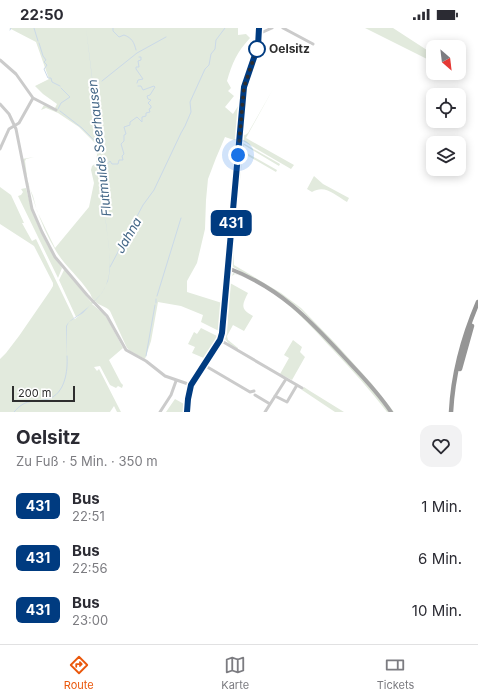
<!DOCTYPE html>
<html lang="de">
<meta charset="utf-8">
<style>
body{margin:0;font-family:Inter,sans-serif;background:#f2f2f3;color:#2b2b33;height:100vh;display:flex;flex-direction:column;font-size:15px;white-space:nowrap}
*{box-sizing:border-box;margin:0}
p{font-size:13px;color:#7c7c81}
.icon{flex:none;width:22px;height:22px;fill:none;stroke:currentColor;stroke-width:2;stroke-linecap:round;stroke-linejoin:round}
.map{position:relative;height:384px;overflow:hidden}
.side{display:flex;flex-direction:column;background:#fff;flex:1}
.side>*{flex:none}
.badge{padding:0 8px;border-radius:6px;font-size:14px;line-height:26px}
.needle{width:26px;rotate:152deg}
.controls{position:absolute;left:426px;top:12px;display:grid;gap:8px}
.controls a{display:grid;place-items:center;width:40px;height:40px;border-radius:8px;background:#fff;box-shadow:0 2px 10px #0003;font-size:20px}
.scale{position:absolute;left:12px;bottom:10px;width:63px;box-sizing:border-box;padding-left:4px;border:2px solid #2e2e2e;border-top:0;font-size:11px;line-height:14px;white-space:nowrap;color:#2e2e2e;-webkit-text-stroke:3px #fff;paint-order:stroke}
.you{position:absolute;width:20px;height:20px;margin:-10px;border:3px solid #fff;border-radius:50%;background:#1a73e8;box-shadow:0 0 0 6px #1a73e833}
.map>.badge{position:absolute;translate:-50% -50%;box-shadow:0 0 0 2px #fff}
.round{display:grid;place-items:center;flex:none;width:42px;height:42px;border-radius:12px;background:#f2f2f3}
.headline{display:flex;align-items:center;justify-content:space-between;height:68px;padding:0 16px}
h1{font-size:19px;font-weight:700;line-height:30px}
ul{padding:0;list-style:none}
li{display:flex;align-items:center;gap:12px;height:52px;padding:0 16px}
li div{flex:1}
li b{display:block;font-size:15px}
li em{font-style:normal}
li .badge{min-width:44px;font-weight:700;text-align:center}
.status{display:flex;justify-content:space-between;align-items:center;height:28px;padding:0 20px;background:#fff;direction:ltr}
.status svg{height:11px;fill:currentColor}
.tabs{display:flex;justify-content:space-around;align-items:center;height:56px;border-top:1px solid #e1e1e2;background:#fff;font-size:11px;color:#7c7c81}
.tabs a{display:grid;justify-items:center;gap:2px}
.tabs .current{color:#ea580c}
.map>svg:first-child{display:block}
.green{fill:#e2eadd;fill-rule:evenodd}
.water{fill:#cad9e8}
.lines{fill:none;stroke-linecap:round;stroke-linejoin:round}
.stream{stroke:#cad9e8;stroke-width:1}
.minor{stroke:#cbcbcb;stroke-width:3}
.major{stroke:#a6a6a6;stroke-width:4}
.highway{stroke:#959595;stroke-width:4.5}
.line-casing{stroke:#fff;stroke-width:9}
.line{stroke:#003b80;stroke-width:6}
.walk{stroke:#2e2e2e;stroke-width:4;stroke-dasharray:0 7.2}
.stop-dot{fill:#fff;stroke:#003b80;stroke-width:2}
.labels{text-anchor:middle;stroke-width:4;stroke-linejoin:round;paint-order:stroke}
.stop-label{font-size:12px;font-weight:bold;fill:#2e2e2e;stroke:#fff;text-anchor:start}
.water-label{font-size:13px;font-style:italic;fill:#446787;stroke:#fff}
</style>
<div class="status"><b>22:50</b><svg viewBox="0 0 49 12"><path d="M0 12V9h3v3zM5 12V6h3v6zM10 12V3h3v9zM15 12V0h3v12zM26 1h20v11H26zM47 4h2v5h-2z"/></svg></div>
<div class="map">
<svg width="478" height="384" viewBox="0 0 478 384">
<rect width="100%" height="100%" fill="#fff"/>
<path class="green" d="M9,0h229v7l8,-1 4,4c-13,14 -18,25 -23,43l4,7 -3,3 6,5 -9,11 8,7 7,-11h1l-21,229 -1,2v-3l-18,-9 2,-7 -22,-9 -23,-4 -7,39 -6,18 -15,-8 -3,-3 -17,-37c-4,-5 -11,-5 -15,-10l-7,7 4,-4 12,10 5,8 14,26 -14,12 12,23 2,2 -1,3 -4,-2 -2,2 -6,-3 -10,-19 -6,1 3,4 2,-2 22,43h-4l-3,-6 -4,6h-110v-53l6,-6 13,-17 31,-45 3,-5v-3l-19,-37 -34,-22v-37l11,8 13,28h-2l10,18 4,-2 38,79 -1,1h2l6,-5 -5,3 -17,-37 5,-10h1l26,32 3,-2c-3,-3 -3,-6 -5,-8 -10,-15 -24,-26 -33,-41 -17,-28 -26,-60 -34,-92l12,-2 -8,2 -1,2 3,23 5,12 4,15 18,37 34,-41 5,-24 -3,-13 1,-4 4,-3 1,-9 -2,-11 -16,-16 -21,-14 -12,-5 -5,2 3,-5 13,6v-1l-2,-2 2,-4 -14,-10 -8,-8 14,-7 -13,-37zM225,109l12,4 -15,162 -35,-11v-11l10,-18 8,-34 1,-29 2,-21 8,-21z
M365,0h28l40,26v8z
M273,61l-27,49 48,27 -3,4 -48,-28 -1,-6v5h-1l1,-6 3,1 3,-2z
M243,115l37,21 -1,2 -35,-21 -1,4 2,3 32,18 -1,2 -33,-19 -10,90 1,22 47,28 20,15 35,36 36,40 22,28h-2l-75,-86 -17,-17 -20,-15 -47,-27 -1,-7 1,-17z
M314,148l9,8 26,14 -2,4c-12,-7 -22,-18 -35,-10l-5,-3z
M26,160c7,31 18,54 36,80l-4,10 -40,-82 3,-1 2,-3 -2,-3z
M233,245l9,3 27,13 29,22 72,75 19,26h-2c-16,-21 -34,-41 -52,-60 -28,-30 -59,-66 -100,-78l-3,2 -2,7 18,10c-6,12 -8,16 5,23l-9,15 -11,-6 -6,11 1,4 10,8v2l-9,-6 -4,-5 2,-6 3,-51z
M201,300l16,8 1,3 -12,20 -14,-6 3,-6 -7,-3 6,-12 3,2z
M293,312l9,7 -2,5 5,5 -13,23 -12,-6 9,-16 -5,-3z
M304,359l6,4 34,21h-9l-33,-22z
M175,371l9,5 2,-2 -1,10h-19z"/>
<path class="water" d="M86,0l14,117 5,69 5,43v13l-2,11 -6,12 -19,20 -14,9 -2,4v31l-1,-31c4,-7 11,-9 16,-14 9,-7 20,-16 24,-27 9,-22 0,-49 -1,-72 -4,-62 -11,-124 -19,-185z"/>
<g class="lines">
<path class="stream" d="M34,0l4,13
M113,0v3l6,6 5,-2c8,3 10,7 12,15
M10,2l1,-2
M39,15l4,13 3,4 -2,2 3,3 -3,4 4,9h3l1,4 8,4
M102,53l35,-28 29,-16
M137,55l1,-3 5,-1 -7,-10v-2h3l-1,-6 3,-1v-3h-2
M94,59l4,-4
M58,81l3,-6 9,-6 -9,-9
M60,83l22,17 13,13
M105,139l5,-6 2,3h6l1,-4h4l-1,-4 2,-2 -3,-10 3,-3v-6l2,-1 -2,-7 6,-2v-3l7,-5 5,5v-5l4,-1v-3l4,-1 -1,-3 2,-1v-2l-3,-3 3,-3 -3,-1 -1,-3 3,-1 5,-8 -1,-1 -11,4 -2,-4h-3
M110,239l33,-62 11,-15 27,-57 4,-7 6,-14 -1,-10 15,-33 4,-4 2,-11 4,-5 1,-9 9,-12
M157,268l24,-78
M156,275v-4
M146,328l9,-51
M14,384c12,-14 18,-9 34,-13 17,-5 20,-28 19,-43"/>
<path class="minor" d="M283,0l30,16
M259,4h4l9,-4
M0,32l16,14 17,24 23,12
M0,76l9,10 7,15 16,80 10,23 13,25 32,38 20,21 19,34 20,11 19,15 26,9
M0,121l9,-20 10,-6 14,-25
M220,312l82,48
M204,337l46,27 4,-1
M255,367l15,9
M275,368l12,6 10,-17
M160,384l11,-17 5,-14
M187,384l1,-15 3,-12 30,-48 7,-69
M265,384l21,-33"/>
<path class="major" d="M259,0l-1,18 -14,41 -16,181c52,20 80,50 117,90 16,17 33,34 46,54"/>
<path class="highway" d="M460,341l12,-43
M451,384c2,-38 12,-75 27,-110"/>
</g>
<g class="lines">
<g class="line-casing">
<path id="line" d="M187,384l1,-13 3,-14 29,-45 2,-7 22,-246 14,-41 1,-18"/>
</g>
<use href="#line" class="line"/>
<path class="walk" d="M238,127l6,-68 13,-38"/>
</g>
<circle class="stop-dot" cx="257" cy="21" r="8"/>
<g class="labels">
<g class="stop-label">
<text x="269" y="25">Oelsitz</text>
</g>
<g class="water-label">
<text transform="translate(99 120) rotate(-96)" y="5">Flutmulde Seerhausen</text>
<text transform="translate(128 207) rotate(-60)" y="5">Jahna</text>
</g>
</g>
</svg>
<div class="controls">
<a><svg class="needle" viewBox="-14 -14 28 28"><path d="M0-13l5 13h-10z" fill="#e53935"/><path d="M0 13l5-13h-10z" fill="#7c7c81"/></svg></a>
<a><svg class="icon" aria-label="locate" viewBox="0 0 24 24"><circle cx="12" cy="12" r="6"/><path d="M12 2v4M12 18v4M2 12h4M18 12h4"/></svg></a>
<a><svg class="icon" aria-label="layers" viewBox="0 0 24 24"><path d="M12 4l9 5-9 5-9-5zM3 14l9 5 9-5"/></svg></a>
</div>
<div class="scale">200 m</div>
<div class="you" style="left:238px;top:127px"></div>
<b class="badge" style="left:231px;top:195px;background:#003b80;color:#fff">431</b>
</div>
<section class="side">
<div class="headline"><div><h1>Oelsitz</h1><p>Zu Fuß · 5 Min. · 350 m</p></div><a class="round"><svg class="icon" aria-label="heart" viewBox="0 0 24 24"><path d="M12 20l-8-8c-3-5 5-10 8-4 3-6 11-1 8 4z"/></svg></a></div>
<ul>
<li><span class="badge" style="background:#003b80;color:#fff">431</span><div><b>Bus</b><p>22:51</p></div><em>1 Min.</em></li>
<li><span class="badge" style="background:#003b80;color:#fff">431</span><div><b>Bus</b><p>22:56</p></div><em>6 Min.</em></li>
<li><span class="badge" style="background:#003b80;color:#fff">431</span><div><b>Bus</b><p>23:00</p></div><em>10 Min.</em></li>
</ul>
</section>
<nav class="tabs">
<a class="current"><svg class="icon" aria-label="directions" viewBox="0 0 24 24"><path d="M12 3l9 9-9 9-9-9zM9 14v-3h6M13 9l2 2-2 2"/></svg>Route</a>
<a><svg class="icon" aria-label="map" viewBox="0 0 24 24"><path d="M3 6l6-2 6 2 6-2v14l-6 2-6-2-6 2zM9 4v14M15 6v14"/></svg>Karte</a>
<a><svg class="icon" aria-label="tickets" viewBox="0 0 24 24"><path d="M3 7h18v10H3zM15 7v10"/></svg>Tickets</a>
</nav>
